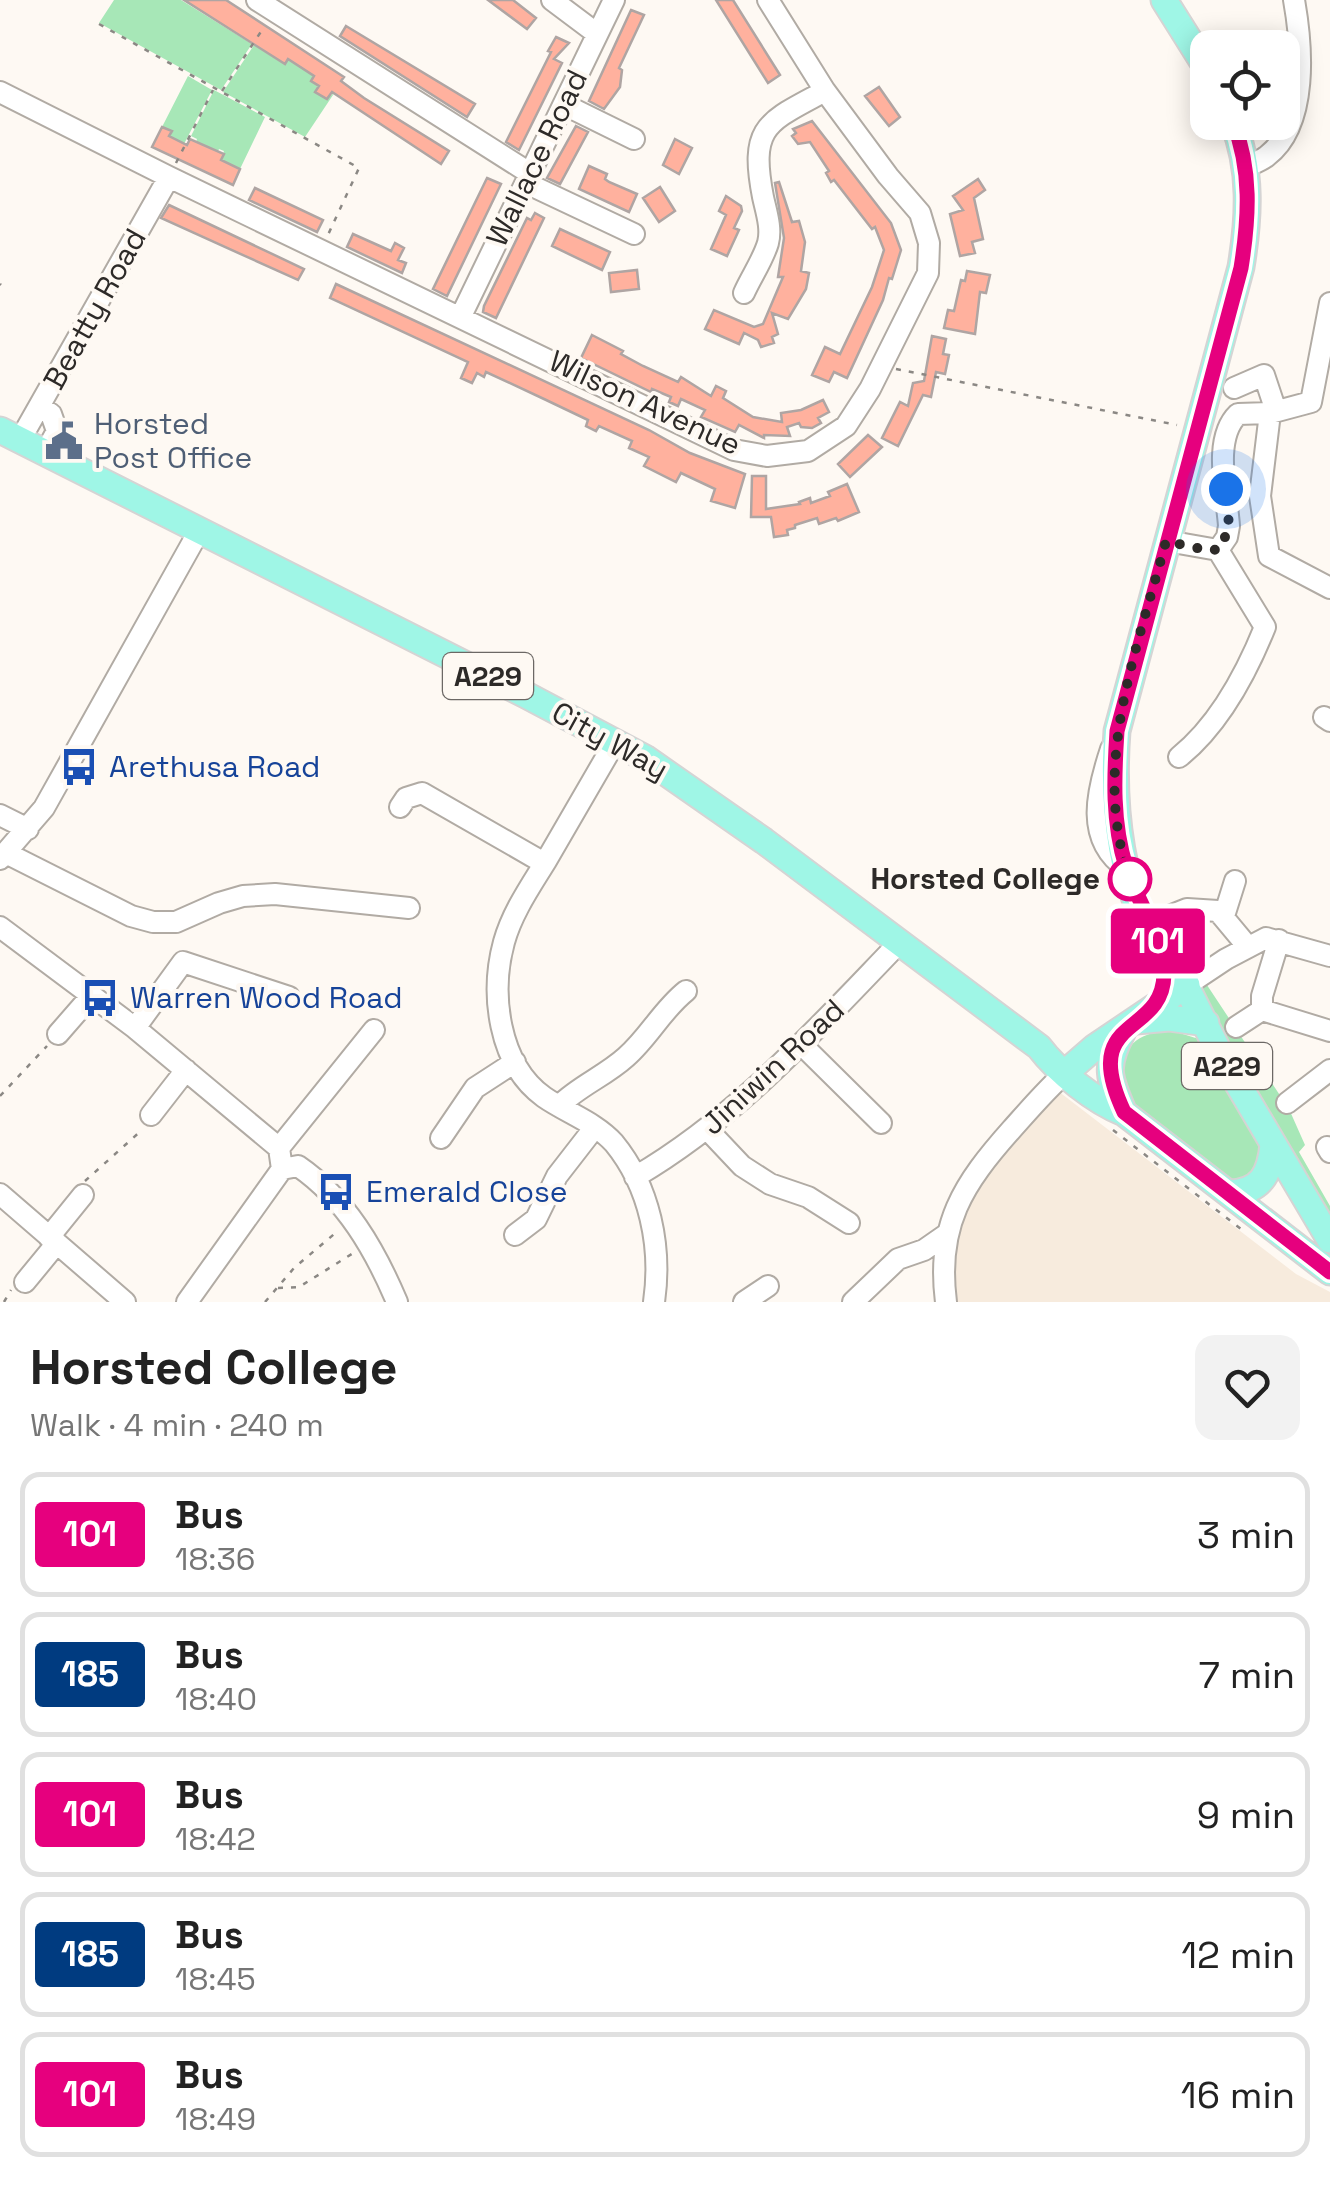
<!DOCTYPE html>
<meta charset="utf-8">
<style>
body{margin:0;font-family:"Space Grotesk",sans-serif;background:#f2f2f2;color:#222;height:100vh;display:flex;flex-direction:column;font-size:38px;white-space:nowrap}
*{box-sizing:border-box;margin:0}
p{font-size:32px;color:#767676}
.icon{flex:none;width:55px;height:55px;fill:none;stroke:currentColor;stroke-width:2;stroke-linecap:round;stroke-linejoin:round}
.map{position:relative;height:1302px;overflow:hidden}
.sheet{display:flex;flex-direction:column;background:#fff;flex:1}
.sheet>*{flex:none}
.badge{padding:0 20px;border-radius:8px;font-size:35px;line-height:65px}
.tools{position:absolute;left:1190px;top:30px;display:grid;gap:20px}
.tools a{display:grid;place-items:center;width:110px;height:110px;border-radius:20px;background:#fff;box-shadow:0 5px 25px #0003;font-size:50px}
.you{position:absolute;width:50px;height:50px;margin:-25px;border:8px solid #fff;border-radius:50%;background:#1a73e8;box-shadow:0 0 0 15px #1a73e833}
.map>.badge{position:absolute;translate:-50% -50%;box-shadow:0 0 0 5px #fff}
.round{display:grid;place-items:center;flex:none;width:105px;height:105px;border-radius:20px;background:#f2f2f2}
.summary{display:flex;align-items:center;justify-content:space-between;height:170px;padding:0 30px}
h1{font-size:48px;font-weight:600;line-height:75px}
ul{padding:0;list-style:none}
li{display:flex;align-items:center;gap:30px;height:125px;margin:0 20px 15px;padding:0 10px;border:5px solid #e0e0e0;border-radius:20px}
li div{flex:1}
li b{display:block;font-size:38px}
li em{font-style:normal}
li .badge{min-width:110px;font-weight:700;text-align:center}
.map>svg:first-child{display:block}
.built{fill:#f7ebdd}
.green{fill:#a7e7b7}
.building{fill:#ffb19e;stroke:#afa5a3;stroke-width:2.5}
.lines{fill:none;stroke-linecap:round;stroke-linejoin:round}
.minor-casing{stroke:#b1aba4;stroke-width:24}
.major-casing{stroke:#d5d4d4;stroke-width:29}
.path{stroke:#8b8884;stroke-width:2.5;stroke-dasharray:5 8;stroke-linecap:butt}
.minor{stroke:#fff;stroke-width:20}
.major{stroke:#9ff6e6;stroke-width:25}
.line-casing{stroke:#fff;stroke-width:22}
.line{stroke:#e6007e;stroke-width:15}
.walk{stroke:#2d2a28;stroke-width:10;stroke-dasharray:0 18}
.stop-dot{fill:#fff;stroke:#e6007e;stroke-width:5}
.labels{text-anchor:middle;stroke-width:8;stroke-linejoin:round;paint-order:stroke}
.shield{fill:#fef9f3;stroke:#6c6865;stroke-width:2.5}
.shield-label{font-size:28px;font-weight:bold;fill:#2d2a28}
.street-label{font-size:30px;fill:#2d2a28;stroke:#fef9f3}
.service-label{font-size:30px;fill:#4e5e75;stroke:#fef9f3;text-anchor:start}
.transit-label{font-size:30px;fill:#164399;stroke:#fef9f3;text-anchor:start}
.stop-label{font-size:30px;font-weight:bold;fill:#2d2a28;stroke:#fef9f3;text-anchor:end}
</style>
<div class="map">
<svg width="1330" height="1302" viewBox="0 0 1330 1302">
<rect width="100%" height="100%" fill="#fef9f3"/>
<path class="built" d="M1058,1091l238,183 34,18v10h-375l-4,-20 4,-48 23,-53z"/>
<path class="green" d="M114,0h67l71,44 -31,46 -122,-67z
M254,45l30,19 4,-5 26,17 -3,5 8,5 -3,6 11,7 8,-7 -30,45 -82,-45z
M188,76l24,14 -28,54 -15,-7 2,-6 -9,-4z
M214,90l51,27 -25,52 -19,-9 3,-9 -5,-2 -3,7 -3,-2 1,-4 -19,-5 2,-6 -6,-3z
M1205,982l84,127 16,36 -6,7 31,54v18l-130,-228 1,-11z
M1170,1030l32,10 60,110 2,16 -29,19 -108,-83c-7,-42 -7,-67 43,-72z"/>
<path class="building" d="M184,0h42l118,77 -3,4 23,17 85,53 -8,13 -109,-72 -5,7 -12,-7 4,-6 -8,-5 3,-5 -26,-17 -3,5z
M488,0h25l23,18 -9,11z
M716,0h17l47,75 -12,8z
M631,10l13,5 -25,53 3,2 -2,17 -16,22 -15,-8z
M346,26l129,78 -8,13 -127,-81z
M556,37l13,6 -15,16 8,4 -43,87 -13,-8 45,-90 -3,-1z
M879,87l21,30 -11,9 -24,-30z
M812,121l79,102 10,27 -9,29 -3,-1 -6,22 -36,78 -13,-6 -5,10 -17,-7 13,-28 15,7 32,-67 12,-37 -9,-23 -3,2 -38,-49 -3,2 -5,-9 3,-2 -19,-29 -12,2 -6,-8 4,-3 -3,-4z
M576,126l12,6 -28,52 -13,-6z
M162,127l10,4 -3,5 18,9 3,-6 34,15 -3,6 19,9 -7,16 -81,-38z
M675,139l17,9 -13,26 -16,-9z
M589,166l18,8 -2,5 4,3 28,12 -8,18 -50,-23z
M487,178l14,6 -54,112 -14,-7z
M978,179l7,11 -11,8 9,41 -11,3 3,11 -15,3 -10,-42 13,-4 -10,-14z
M779,182l13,40 7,-1 6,21 -4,29 8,2 -3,16 -18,30 -16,-6 6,21 -6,3 2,6 -13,4 -3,-7 -14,-7 -5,11 -34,-15 9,-19 40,17 9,-3 20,-47h-5l6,-39 -9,-55z
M660,187l15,24 -16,11 -16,-24z
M255,188l68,32 -6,12 -68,-32z
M726,196l15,10 1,5 -8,17 5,2 -12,26 -16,-7 15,-34 -7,-4z
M169,205l135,64 -6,11 -137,-62z
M535,213l9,5 -48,100 -13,-6 1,-6 43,-88 4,2z
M560,229l50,23 -8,18 -50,-24z
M353,234l38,17 4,-8 9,5 -6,12 8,3 -4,10 -55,-26z
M637,270l2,19 -28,3 -2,-19z
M967,271l23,4 -4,18 -6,-1 -5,42 -31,-6 4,-18 6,1 7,-31 4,1z
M336,284l313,146 41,23 55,21 -10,34 -24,-7 4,-12 -34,-16 -5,9 -32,-16 5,-9 -20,-9 3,-7 -33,-15 -3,5 -10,-5 2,-6 -44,-21 -58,-27 -2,5 -7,-4 -5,10 -11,-5 7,-16 -138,-64z
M592,335l31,16 -2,3 22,12 35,16 3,-5 30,19 5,-10 10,5 -3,7 30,19 29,5 -1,-9 20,-3 22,-10 6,12 -11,6 3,5 -9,5 -11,-1 -2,-4 -12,4 3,9 -26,-1v3l-25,-13 -4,7 -34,-15 4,-7 -24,-11 -3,7 -9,-4 2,-5 -19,-8 -1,3 -70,-34z
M932,336l14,3 -3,15 6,1 -4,19 -9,-2 -5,25 -8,-2 -25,51 -16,-8 18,-36 8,4 5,-23 11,-2z
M868,435l14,12 -32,30 -12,-13z
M752,476h14v33l34,-5 -1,-2 11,-4 1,5 19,-7 -2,-4 19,-8 12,28 -21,9 -2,-3 -17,6 -2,-6 -22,7v3l-8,2 1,5 -14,2 -3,-20h-20z"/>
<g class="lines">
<g class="minor-casing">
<path id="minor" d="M257,0l274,174
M552,0l44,33
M0,92l169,85 565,273 33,6 41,-5 38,-25 24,-37 58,-116 1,-30 -9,-30 -32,-37 -63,-85 -57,-91
M565,105l69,34
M1238,133l31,-11
M1246,167c6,-3 15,-6 21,-11 42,-32 35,-111 27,-156
M526,183l108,51
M744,293c7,-16 19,-33 24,-50 4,-15 -2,-32 -5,-46 -14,-72 5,-75 62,-106
M461,316l153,-316
M1234,388l30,-13 12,36
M40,407l11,7 6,17 -12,22
M1270,413l-10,83 9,60 61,32
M20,440l149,-263
M1167,541l51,9 47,77c-19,47 -46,98 -86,130
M1218,550l9,-13 2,-11c-2,-32 -17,-87 9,-112l32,-1 41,-11 19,-99
M1324,717l6,4
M615,742c-23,40 -46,79 -69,119 -16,26 -34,52 -42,81 -14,51 -6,122 40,155 23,16 51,25 70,46 36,44 48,104 40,159
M1111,749c-14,42 -27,91 16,120
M400,807l6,-9 16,-5 122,70
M0,815l28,14
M6,853l125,63 22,6h23l43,-19 24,-7 32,-2 134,14
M0,859l44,-51 155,-277
M1224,916l11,-35
M1167,917l20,-8 31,2 30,36
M0,927l135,101 144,120 3,21
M1187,985l39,-26 40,-21 64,18
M1262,1010v-14l17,-56
M1236,1027l26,-17 68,21
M135,1028l48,-66 106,35
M58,1034l34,-39
M801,1044l80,79
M1287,1103l43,-33
M560,1105c19,-19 45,-29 66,-48 23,-20 36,-47 60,-66
M151,1115l35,-45
M708,1130l34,36 28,18 38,13 41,26
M441,1138l34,-50 40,-26
M1327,1147l3,5
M279,1148l95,-118
M282,1169l16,-3c48,33 77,84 99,136
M635,1177c103,-60 182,-149 264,-234
M0,1194l125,108
M515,1235l21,-16 21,-43 38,-49
M49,1237l34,-42
M25,1282l32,-39
M187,1302l95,-133
M744,1302l24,-16
M853,1302l45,-43 26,-9 23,-16
M946,1302c-10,-77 17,-118 66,-173 17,-19 34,-39 53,-56"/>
</g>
<g class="major-casing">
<path id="major" d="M1164,0l44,70
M1233,122c19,48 16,96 8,145l-124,464c-5,65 0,175 53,223l49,98 111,188
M0,430l526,265 119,63 119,83 275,206c19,25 55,54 85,66l206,159
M1136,1021l33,-3 37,5
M1123,1031c-19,35 -15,46 1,82
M1065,1073l30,-26 92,-62
M1229,1193c32,-1 41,-19 44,-48"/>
</g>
<path class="path" d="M99,24l260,144 -32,69
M222,91l42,-64
M176,163l37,-73
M0,284l1,1
M896,369l281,56
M0,1096l47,-50
M1113,1130l128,99
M85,1181l58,-52
M278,1288l21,-1 56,-35
M4,1302l7,-12
M265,1302l29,-34 45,-38"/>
<use href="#minor" class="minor"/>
<use href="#major" class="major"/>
</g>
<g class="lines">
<g class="line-casing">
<path id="line" d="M1233,122c19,48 16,96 8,146l-124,463c-3,46 -5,91 9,136 11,34 39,74 38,107 -1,64 -86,40 -40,138l206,160"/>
</g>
<use href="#line" class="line"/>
<path class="walk" d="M1130,879c-40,-113 7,-228 36,-338l44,10 11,-3 8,-22 -3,-37"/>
</g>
<defs>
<g id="civic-bare" transform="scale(3)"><path d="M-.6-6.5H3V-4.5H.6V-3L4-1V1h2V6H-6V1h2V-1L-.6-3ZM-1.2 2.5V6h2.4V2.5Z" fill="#5c6f8a" stroke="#fef9f3" stroke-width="2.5" paint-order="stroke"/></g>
<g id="bus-bare" transform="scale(3)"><path d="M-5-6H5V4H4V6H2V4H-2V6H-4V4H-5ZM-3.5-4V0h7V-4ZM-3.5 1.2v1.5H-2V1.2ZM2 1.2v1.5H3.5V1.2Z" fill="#1a4fb4" stroke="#fef9f3" stroke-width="2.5" paint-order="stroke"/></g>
</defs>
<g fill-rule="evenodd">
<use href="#civic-bare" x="64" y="441"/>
<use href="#bus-bare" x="79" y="767"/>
<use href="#bus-bare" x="100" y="998"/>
<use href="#bus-bare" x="336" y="1192"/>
</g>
<circle class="stop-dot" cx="1130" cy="879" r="20"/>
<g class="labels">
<g class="shield">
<rect x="443" y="653" width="90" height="46" rx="8"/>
<rect x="1182" y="1043" width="90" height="46" rx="8"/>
</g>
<g class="shield-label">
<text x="488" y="686">A229</text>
<text x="1227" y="1076">A229</text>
</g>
<g class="street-label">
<text transform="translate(537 158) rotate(-64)" y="10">Wallace Road</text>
<text transform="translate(95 309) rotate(-61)" y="10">Beatty Road</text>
<text transform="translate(645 403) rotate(25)" y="10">Wilson Avenue</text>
<text transform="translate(610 741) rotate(29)" y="10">City Way</text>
<text transform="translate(773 1067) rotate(-43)" y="10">Jiniwin Road</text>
</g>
<g class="service-label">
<text x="94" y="434">Horsted<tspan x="94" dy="34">Post Office</tspan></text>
</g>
<g class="transit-label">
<text x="109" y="777">Arethusa Road</text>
<text x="130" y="1008">Warren Wood Road</text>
<text x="366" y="1202">Emerald Close</text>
</g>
<g class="stop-label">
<text x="1100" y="889">Horsted College</text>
</g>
</g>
</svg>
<div class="tools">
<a><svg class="icon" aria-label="locate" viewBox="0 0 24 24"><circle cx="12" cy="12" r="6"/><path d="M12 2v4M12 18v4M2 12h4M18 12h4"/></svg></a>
</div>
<div class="you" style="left:1226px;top:489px"></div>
<b class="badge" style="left:1158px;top:941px;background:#e6007e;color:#fff">101</b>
</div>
<section class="sheet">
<div class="summary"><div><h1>Horsted College</h1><p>Walk · 4 min · 240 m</p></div><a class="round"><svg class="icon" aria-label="heart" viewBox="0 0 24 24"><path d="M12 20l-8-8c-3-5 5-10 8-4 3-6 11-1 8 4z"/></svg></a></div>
<ul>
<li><span class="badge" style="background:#e6007e;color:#fff">101</span><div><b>Bus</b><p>18:36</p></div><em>3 min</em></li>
<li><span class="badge" style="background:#003b80;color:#fff">185</span><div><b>Bus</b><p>18:40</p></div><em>7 min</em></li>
<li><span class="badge" style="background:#e6007e;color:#fff">101</span><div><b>Bus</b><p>18:42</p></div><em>9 min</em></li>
<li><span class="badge" style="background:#003b80;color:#fff">185</span><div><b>Bus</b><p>18:45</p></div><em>12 min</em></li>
<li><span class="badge" style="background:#e6007e;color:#fff">101</span><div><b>Bus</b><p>18:49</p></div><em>16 min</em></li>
</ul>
</section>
